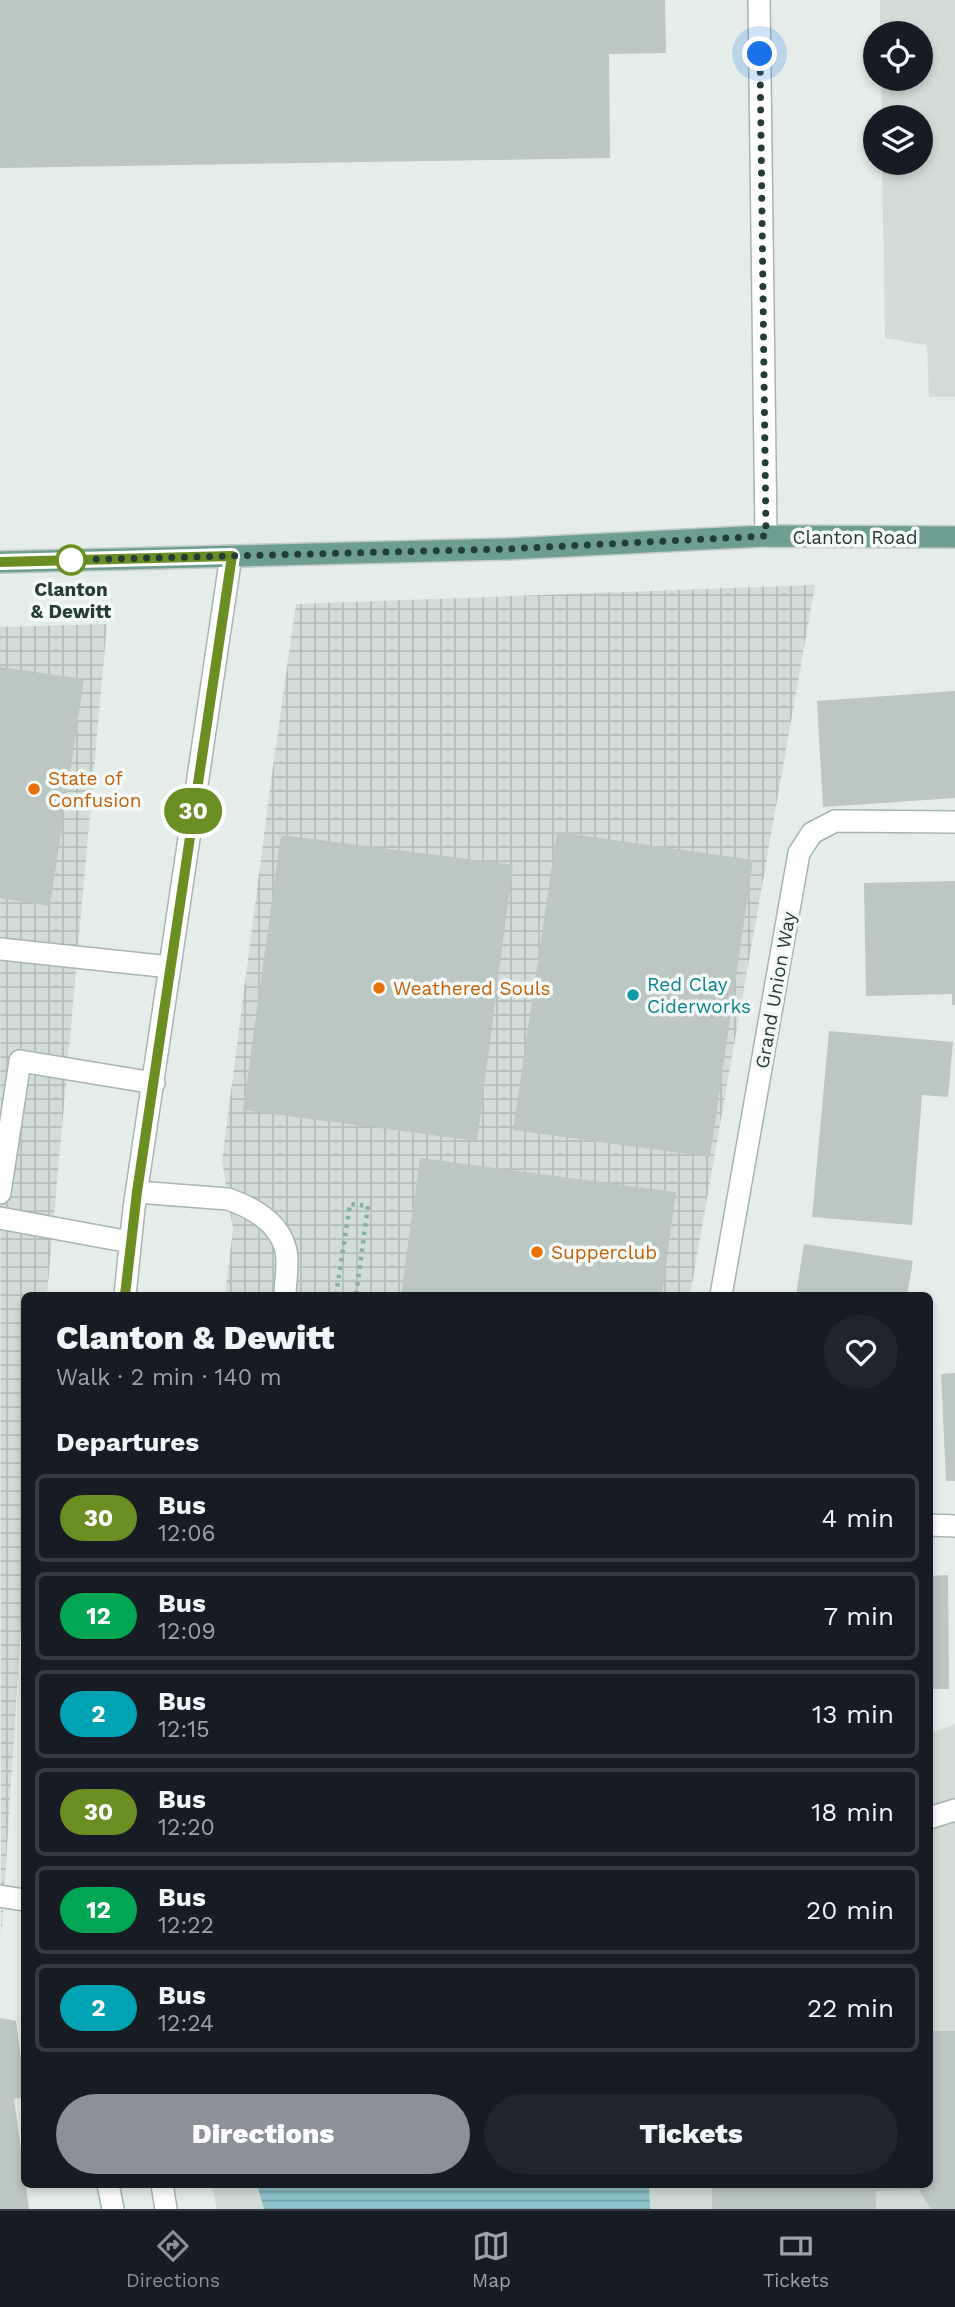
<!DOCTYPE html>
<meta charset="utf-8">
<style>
body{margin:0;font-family:"Work Sans",sans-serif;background:#20242c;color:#f1f3f6;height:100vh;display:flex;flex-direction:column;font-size:26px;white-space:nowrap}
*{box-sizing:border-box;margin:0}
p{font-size:23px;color:#9ea1a6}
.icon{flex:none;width:38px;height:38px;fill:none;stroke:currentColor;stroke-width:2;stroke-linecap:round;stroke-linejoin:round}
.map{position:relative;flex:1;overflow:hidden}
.sheet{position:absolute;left:21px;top:1292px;width:912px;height:896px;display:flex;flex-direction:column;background:#171b24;border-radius:10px;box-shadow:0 4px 10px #0003}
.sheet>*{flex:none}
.badge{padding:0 14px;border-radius:23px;font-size:24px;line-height:46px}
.fabs{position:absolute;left:863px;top:21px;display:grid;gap:14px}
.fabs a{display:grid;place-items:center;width:70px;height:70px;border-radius:50%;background:#171b24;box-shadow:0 4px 10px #0003;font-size:35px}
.you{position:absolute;width:35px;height:35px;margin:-18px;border:5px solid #fff;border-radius:50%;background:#1a73e8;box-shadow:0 0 0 10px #1a73e833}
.map>.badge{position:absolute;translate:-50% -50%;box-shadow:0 0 0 4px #fff}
h2{padding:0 35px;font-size:26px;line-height:63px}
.round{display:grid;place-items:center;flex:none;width:74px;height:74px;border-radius:37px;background:#20242c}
.summary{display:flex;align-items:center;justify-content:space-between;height:119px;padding:0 35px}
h1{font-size:33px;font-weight:800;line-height:52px}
.action{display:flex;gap:14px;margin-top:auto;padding:14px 35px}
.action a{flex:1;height:80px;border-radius:42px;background:#8c9099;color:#fff;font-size:28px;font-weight:800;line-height:80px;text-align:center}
.action a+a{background:#20242c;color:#f1f3f6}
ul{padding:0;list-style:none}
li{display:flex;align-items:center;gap:21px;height:88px;margin:0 14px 10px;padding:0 21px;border:4px solid #363941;border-radius:10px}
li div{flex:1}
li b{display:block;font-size:26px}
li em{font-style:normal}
li .badge{min-width:77px;font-weight:700;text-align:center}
.dock{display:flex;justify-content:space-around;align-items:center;height:98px;border-top:2px solid #363941;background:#171b24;font-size:19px;color:#9ea1a6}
.dock a{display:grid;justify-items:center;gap:4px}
.dock .active{color:#8c9099}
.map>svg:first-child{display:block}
.built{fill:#d2ddd8}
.industrial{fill:url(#industrial-grid)}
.water{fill:url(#water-rules)}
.building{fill:#bac7c2}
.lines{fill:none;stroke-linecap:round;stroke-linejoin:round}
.minor-casing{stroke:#a7b5b0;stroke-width:24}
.major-casing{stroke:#c2c9c7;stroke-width:24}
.path{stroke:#87aea2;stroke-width:4.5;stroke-dasharray:3.5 5;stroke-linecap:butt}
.minor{stroke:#fff;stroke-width:21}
.major{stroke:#6c9f92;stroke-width:21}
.line-casing{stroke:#fff;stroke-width:16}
.line{stroke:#6b8e23;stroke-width:10}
.walk{stroke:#253d37;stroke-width:7;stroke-dasharray:0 12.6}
.stop-dot{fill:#fff;stroke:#6b8e23;stroke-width:3.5}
.food-dot{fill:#e8710a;stroke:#f5f9f7;stroke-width:2.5}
.culture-dot{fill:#0f9aa8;stroke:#f5f9f7;stroke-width:2.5}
.labels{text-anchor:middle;stroke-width:7;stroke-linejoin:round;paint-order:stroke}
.street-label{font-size:19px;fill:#253d37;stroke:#f5f9f7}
.stop-label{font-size:19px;font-weight:bold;fill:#253d37;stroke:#f5f9f7}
.food-label{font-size:19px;fill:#c56008;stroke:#f5f9f7;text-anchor:start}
.culture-label{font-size:19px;fill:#0d838f;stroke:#f5f9f7;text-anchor:start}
</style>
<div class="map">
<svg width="955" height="2209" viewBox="0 0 955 2209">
<defs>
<pattern id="industrial-grid" width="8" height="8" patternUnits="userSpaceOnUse" patternTransform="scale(1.75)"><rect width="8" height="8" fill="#d2ddd8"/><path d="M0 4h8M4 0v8" fill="none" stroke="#b4bfba"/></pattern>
<pattern id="water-rules" width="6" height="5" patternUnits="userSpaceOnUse" patternTransform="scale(1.75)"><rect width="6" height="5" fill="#90c4ce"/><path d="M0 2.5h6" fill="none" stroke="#75a0a8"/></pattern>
</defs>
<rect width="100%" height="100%" fill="#e4ede9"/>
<path class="built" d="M880,0h75v397h-26l-2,-52 -42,-7 -3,-175h38v-46h-38l-1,-38h39v-46h-40z
M955,1724v485h-738l-6,-25h718v-450z"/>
<path class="industrial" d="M815,585l-125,710h-465l8,-66 -11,-68 49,-380 25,-177z
M107,624l-60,671h-23v281l-23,367 -1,-1316z"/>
<path class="water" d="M257,2184h392l1,25h-386z"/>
<path class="building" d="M0,0h665l1,53 -57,1 1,104 -610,10z
M0,667l84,12 -34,227 -50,-8z
M955,691v107l-132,9 -6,-106z
M557,832l196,28 -43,297 -197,-27z
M281,835l232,30 -36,276 -234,-31z
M955,881v124h-3v-11l-86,2 -2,-113z
M829,1031l124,11 -5,55 -26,-2 -10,130 -100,-8z
M420,1158l256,34 -14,103h-261z
M804,1244l109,17 -6,34h-111z
M955,1373v108h-9l-5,-107z
M948,1575l1,114h-20v-113z
M0,2018l16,3 8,60v16l-10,2 15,110h-29z
M929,2031h26v178h-24l-12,-19 -43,1v18h-164v-25h217z"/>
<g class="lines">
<g class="minor-casing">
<path id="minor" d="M759,0l7,536
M0,949l170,18
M137,1192l91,7c26,9 52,24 58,52 3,13 -1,31 -1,44
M0,1193l20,-132 134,22
M0,1218l130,24
M125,1295l9,-87 97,-652
M721,1295l78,-442 13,-20 23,-12 120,1
M929,1525l26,1
M929,1818l26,-8
M0,1896l24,4
M108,2184l5,25
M162,2184l4,25"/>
</g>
<g class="major-casing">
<path id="major" d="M0,562l506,-13 260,-13 189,1"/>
</g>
<path class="path" d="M336,1295l14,-91 18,2 -12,89"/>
<use href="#minor" class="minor"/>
<use href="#major" class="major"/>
</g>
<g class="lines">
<g class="line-casing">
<path id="line" d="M0,562l232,-6 -95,636 -12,103"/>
</g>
<use href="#line" class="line"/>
<path class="walk" d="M71,560l435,-11 260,-13 -6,-482"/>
</g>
<circle class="stop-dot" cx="71" cy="560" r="14"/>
<g class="food-dot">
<circle cx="34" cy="789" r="7"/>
<circle cx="379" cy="988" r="7"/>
<circle cx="537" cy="1252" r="7"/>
</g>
<circle class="culture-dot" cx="633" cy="995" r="7"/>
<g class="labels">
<g class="street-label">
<text x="855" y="544">Clanton Road</text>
<text transform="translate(775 990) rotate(-80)" y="7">Grand Union Way</text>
</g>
<g class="stop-label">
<text x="71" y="596">Clanton<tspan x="71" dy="22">&amp; Dewitt</tspan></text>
</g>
<g class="food-label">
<text x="48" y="785">State of<tspan x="48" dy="22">Confusion</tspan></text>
<text x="393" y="995">Weathered Souls</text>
<text x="551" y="1259">Supperclub</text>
</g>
<g class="culture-label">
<text x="647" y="991">Red Clay<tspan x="647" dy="22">Ciderworks</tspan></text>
</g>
</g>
</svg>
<div class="fabs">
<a><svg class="icon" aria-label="locate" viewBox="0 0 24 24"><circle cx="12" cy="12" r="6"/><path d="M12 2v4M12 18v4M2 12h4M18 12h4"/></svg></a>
<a><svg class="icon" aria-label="layers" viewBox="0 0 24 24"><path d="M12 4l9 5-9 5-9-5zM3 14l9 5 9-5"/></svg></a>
</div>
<div class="you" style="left:760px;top:54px"></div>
<b class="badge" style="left:193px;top:811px;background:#6b8e23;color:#fff">30</b>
<section class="sheet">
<div class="summary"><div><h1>Clanton &amp; Dewitt</h1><p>Walk · 2 min · 140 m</p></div><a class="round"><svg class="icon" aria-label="heart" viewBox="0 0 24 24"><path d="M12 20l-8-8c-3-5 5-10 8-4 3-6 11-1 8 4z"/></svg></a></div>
<h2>Departures</h2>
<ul>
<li><span class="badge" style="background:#6b8e23;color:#fff">30</span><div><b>Bus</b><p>12:06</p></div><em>4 min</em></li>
<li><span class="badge" style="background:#00a651;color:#fff">12</span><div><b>Bus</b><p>12:09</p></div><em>7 min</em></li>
<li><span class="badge" style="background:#00a3b4;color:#fff">2</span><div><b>Bus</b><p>12:15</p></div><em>13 min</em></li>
<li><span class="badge" style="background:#6b8e23;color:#fff">30</span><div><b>Bus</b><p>12:20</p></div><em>18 min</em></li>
<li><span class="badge" style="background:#00a651;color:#fff">12</span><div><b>Bus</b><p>12:22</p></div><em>20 min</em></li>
<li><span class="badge" style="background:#00a3b4;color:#fff">2</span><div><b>Bus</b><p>12:24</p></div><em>22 min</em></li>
</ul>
<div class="action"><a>Directions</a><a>Tickets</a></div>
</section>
</div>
<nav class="dock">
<a class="active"><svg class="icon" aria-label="directions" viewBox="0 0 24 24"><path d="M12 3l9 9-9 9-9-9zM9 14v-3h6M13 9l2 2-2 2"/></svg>Directions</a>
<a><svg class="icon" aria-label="map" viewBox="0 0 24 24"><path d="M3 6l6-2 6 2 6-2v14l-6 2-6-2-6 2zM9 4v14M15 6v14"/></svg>Map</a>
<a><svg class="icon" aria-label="tickets" viewBox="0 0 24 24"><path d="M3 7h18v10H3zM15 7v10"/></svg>Tickets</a>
</nav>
